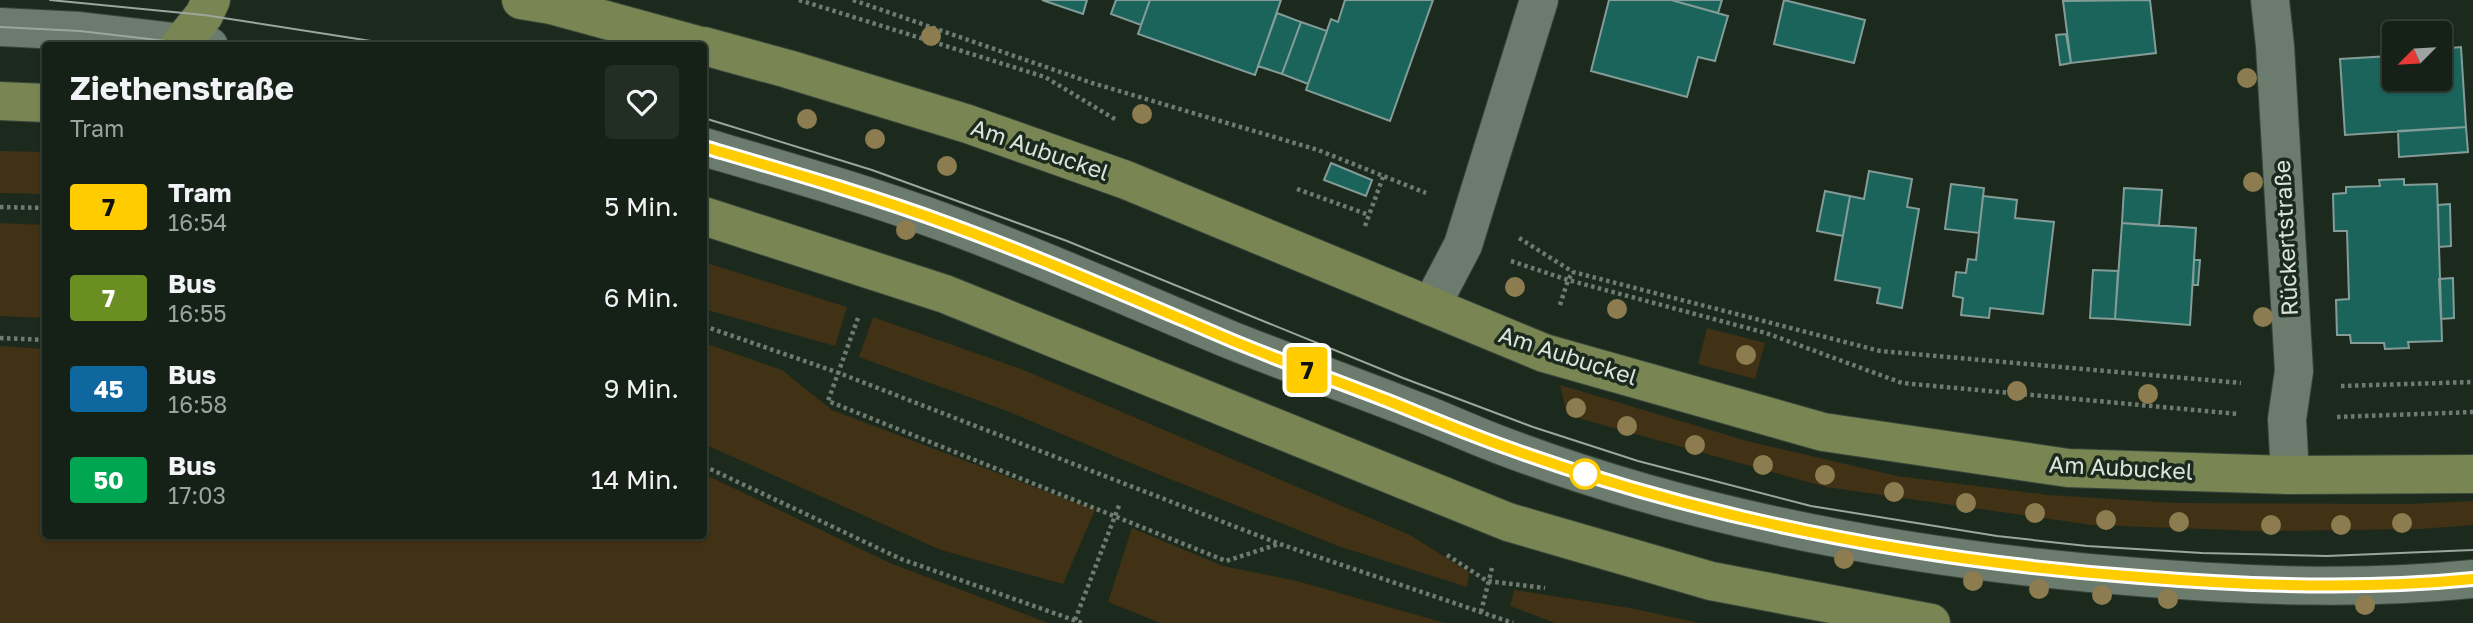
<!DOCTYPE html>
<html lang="de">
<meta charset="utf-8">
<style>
body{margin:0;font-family:"Golos Text",sans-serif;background:#222d23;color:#f1f3f6;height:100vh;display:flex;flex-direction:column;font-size:26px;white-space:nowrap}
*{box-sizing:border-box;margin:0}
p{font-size:23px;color:#9da3a1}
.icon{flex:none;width:38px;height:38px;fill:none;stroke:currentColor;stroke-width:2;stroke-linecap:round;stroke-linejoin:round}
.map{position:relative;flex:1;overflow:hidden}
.side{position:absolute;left:42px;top:42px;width:665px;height:497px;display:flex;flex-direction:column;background:#152016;border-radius:7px;box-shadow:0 2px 5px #0004,0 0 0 2px #343e35}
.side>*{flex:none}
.badge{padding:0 14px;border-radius:5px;font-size:24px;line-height:46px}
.needle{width:46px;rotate:246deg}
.fabs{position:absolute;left:2382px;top:21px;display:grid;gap:14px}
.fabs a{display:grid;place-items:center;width:70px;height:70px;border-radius:7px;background:#152016;box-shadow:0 2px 5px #0004,0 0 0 2px #343e35;font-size:35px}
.map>.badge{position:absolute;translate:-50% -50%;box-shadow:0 0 0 4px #fff}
.round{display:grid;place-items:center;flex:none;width:74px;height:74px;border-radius:7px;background:#222d23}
.summary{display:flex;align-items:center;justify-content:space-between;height:119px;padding:0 28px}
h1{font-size:33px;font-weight:700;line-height:52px}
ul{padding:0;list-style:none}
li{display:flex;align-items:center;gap:21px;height:91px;padding:0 28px}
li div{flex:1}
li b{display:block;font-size:26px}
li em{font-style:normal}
li .badge{min-width:77px;font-weight:700;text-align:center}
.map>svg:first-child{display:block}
.green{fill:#413115}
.building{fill:#1b645b;stroke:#839c98;stroke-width:2}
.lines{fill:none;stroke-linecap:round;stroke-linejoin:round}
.minor-casing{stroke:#39453b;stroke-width:40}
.major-casing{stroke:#39453b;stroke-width:40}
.path{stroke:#6f7b71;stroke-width:4.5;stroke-dasharray:3.5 3.5;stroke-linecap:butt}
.minor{stroke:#6b7b6d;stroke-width:38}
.major{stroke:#798552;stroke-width:38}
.tram{stroke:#9ba69d;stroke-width:2}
.tree{fill:#8c7c4f}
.line-casing{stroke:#fff;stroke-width:16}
.line{stroke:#fc0;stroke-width:10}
.stop-dot{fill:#fff;stroke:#fc0;stroke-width:3.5}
.labels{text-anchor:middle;stroke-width:7;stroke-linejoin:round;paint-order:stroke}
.street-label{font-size:23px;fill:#dae4dc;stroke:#1c2a1e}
</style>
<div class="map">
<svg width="2473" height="623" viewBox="0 0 2473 623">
<rect width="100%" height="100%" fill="#1c2a1e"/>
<path class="green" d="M0,151l45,1v42l-45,-1z
M0,223l45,2v93l-45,-2z
M704,262l143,45 -12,39 -131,-37z
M873,317l148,52 389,166 59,37 -2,15 -129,-41 -193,-77 -138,-58 -148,-54z
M1707,328l58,15 -10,36 -57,-15z
M704,343l78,27 50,40 263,100 -32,74 -122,-34 -237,-106z
M0,346l45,3 1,187h658v-62l186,89 158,60h-1048z
M1560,385l187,56 150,35 152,19 126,8 233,1 65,-3v24l-52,4 -163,2 -166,-6 -266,-38 -259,-72z
M1132,528l91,38 74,15 148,42h-284l-53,-21z
M1514,590l116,18 70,15h-145l-45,-17z"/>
<path class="building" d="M1042,0h45l-4,14z
M1116,0h34l-9,25 -30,-11z
M1150,0h131l-26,75 -117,-41z
M1345,0h88l-43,121 -84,-31 25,-71 7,3z
M1609,0h62l57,16 -13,45 -17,-4 -11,40 -96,-26z
M1671,0h51l-4,13z
M1784,0l81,20 -11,43 -80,-19z
M2150,0l6,53 -85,10 -8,-62z
M1277,13l24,9 -19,52 -24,-8z
M1301,22l26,9 -19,53 -26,-10z
M2066,34l5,29 -11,2 -4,-30z
M2461,47l5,80 -121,8 -5,-76 50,-3v-4h4v27h46v-30z
M2466,127l2,25 -69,5 -1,-26z
M1331,163l41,17 -6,16 -42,-16z
M1869,171l43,8 -5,28 12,2 -17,99 -25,-5 3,-15 -45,-8 15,-84 14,3z
M2404,179v6l33,-1 5,157 -34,1 1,6 -24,1 -1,-6h-33l-1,-8h-13l-1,-35 13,-1 -2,-68h-13l-1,-37 13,-1v-6l34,-1 -1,-6z
M1951,184l33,4 -5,45 -34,-4z
M2124,188l38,2 -3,36 -37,-3z
M1825,191l25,5 -7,40 -26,-5z
M1983,196l34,4 -2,18 39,4 -11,92 -53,-6 -1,10 -28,-3 2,-17 -10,-2 3,-24 10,1 2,-14 8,1z
M2450,204l1,42 -12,1 -1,-42z
M2122,223l74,5 -6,97 -75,-6z
M2194,260h6l-2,25h-5z
M2093,270l25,1 -3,48 -25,-1z
M2453,278l1,40 -13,1 -2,-40z"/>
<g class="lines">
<g class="minor-casing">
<path id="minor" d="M2270,0l5,46 19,325 -7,48 3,56
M0,27l80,4 129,15
M704,147c82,24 166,48 247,78 95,35 188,77 282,116 60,24 121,45 181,69 32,12 63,27 94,38 205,77 424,114 642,130 107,8 216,12 323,1
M1431,306l32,-61 76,-245"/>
</g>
<g class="major-casing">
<path id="major" d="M521,0l30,5 150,41
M179,46l25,-31 7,-15
M704,46l84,23 180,55 158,56 418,173 279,79 245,36 222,7 183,-1
M0,101l46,2
M704,216l241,78 563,228 203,59 220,42"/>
</g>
<path class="path" d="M799,0l246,77 73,44
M853,0l239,83 226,67 108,43
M1297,189l72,26
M0,207l46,1
M1365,226l18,-49
M1519,238l54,34 307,79 361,32
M1511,261l57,19 198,53 136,50 336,31
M1560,305l8,-25 5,-8
M858,318l-30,83 398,160 53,-17
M704,326l135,47 441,171 233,79
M0,338l46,2
M2341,386l132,-4
M2337,417l136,-5
M704,466l197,93 181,64
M1447,555l40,26 58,7
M1481,612l11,-44
M1075,620l45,-117"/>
<use href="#minor" class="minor"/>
<use href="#major" class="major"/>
<path class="tram" d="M50,0l154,15 199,31
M0,27l80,4 129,15
M704,118l168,52 195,71 336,137 130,49 105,34 173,45 186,30 90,10 115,7 125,3 146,-6
M704,147c82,24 166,48 247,78 95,35 188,76 282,116 90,38 183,74 275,107 206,75 424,114 642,130 107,8 216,12 323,1"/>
</g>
<g class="tree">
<circle cx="931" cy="36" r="10"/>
<circle cx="2247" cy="78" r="10"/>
<circle cx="1142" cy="114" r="10"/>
<circle cx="807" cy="119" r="10"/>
<circle cx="875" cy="139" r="10"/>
<circle cx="947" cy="166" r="10"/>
<circle cx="2253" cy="182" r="10"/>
<circle cx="906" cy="230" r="10"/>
<circle cx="1515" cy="287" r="10"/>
<circle cx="1617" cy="309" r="10"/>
<circle cx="2263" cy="317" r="10"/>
<circle cx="1746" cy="355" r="10"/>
<circle cx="2017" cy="391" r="10"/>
<circle cx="2148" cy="394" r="10"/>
<circle cx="1576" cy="408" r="10"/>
<circle cx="1627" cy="426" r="10"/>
<circle cx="1695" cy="445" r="10"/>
<circle cx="1763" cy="465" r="10"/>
<circle cx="1825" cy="475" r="10"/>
<circle cx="1894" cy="492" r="10"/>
<circle cx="1966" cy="503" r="10"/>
<circle cx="2035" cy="513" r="10"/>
<circle cx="2106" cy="520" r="10"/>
<circle cx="2179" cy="522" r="10"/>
<circle cx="2402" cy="523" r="10"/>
<circle cx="2271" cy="525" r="10"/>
<circle cx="2341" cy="525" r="10"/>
<circle cx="1844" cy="559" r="10"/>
<circle cx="1973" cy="581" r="10"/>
<circle cx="2039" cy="589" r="10"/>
<circle cx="2102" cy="595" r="10"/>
<circle cx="2168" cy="599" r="10"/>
<circle cx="2365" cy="605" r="10"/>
</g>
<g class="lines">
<g class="line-casing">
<path id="line" d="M704,147c82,24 166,48 247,78 95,35 188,76 282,116 51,21 103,40 155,60 40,16 80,33 120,47 204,74 417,113 632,129 110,9 223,13 333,2"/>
</g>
<use href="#line" class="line"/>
</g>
<circle class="stop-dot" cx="1585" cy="474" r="14"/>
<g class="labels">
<g class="street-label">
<text transform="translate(1040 150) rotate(19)" y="8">Am Aubuckel</text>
<text transform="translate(2286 238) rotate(-93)" y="8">Rückertstraße</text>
<text transform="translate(1568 356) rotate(18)" y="8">Am Aubuckel</text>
<text transform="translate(2121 468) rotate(3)" y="8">Am Aubuckel</text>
</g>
</g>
</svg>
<div class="fabs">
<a><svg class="needle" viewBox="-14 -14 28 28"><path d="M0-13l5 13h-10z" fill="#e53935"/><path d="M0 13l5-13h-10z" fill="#9da3a1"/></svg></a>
</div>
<b class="badge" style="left:1307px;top:370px;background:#fc0;color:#111">7</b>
<section class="side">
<div class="summary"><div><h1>Ziethenstraße</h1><p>Tram</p></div><a class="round"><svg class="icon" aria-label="heart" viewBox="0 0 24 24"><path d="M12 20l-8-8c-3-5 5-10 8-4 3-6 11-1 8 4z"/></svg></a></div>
<ul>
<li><span class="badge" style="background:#fc0;color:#111">7</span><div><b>Tram</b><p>16:54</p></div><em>5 Min.</em></li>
<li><span class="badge" style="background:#6b8e23;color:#fff">7</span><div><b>Bus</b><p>16:55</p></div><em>6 Min.</em></li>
<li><span class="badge" style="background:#0e679f;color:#fff">45</span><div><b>Bus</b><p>16:58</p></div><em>9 Min.</em></li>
<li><span class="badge" style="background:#00a651;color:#fff">50</span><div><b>Bus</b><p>17:03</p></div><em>14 Min.</em></li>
</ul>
</section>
</div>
